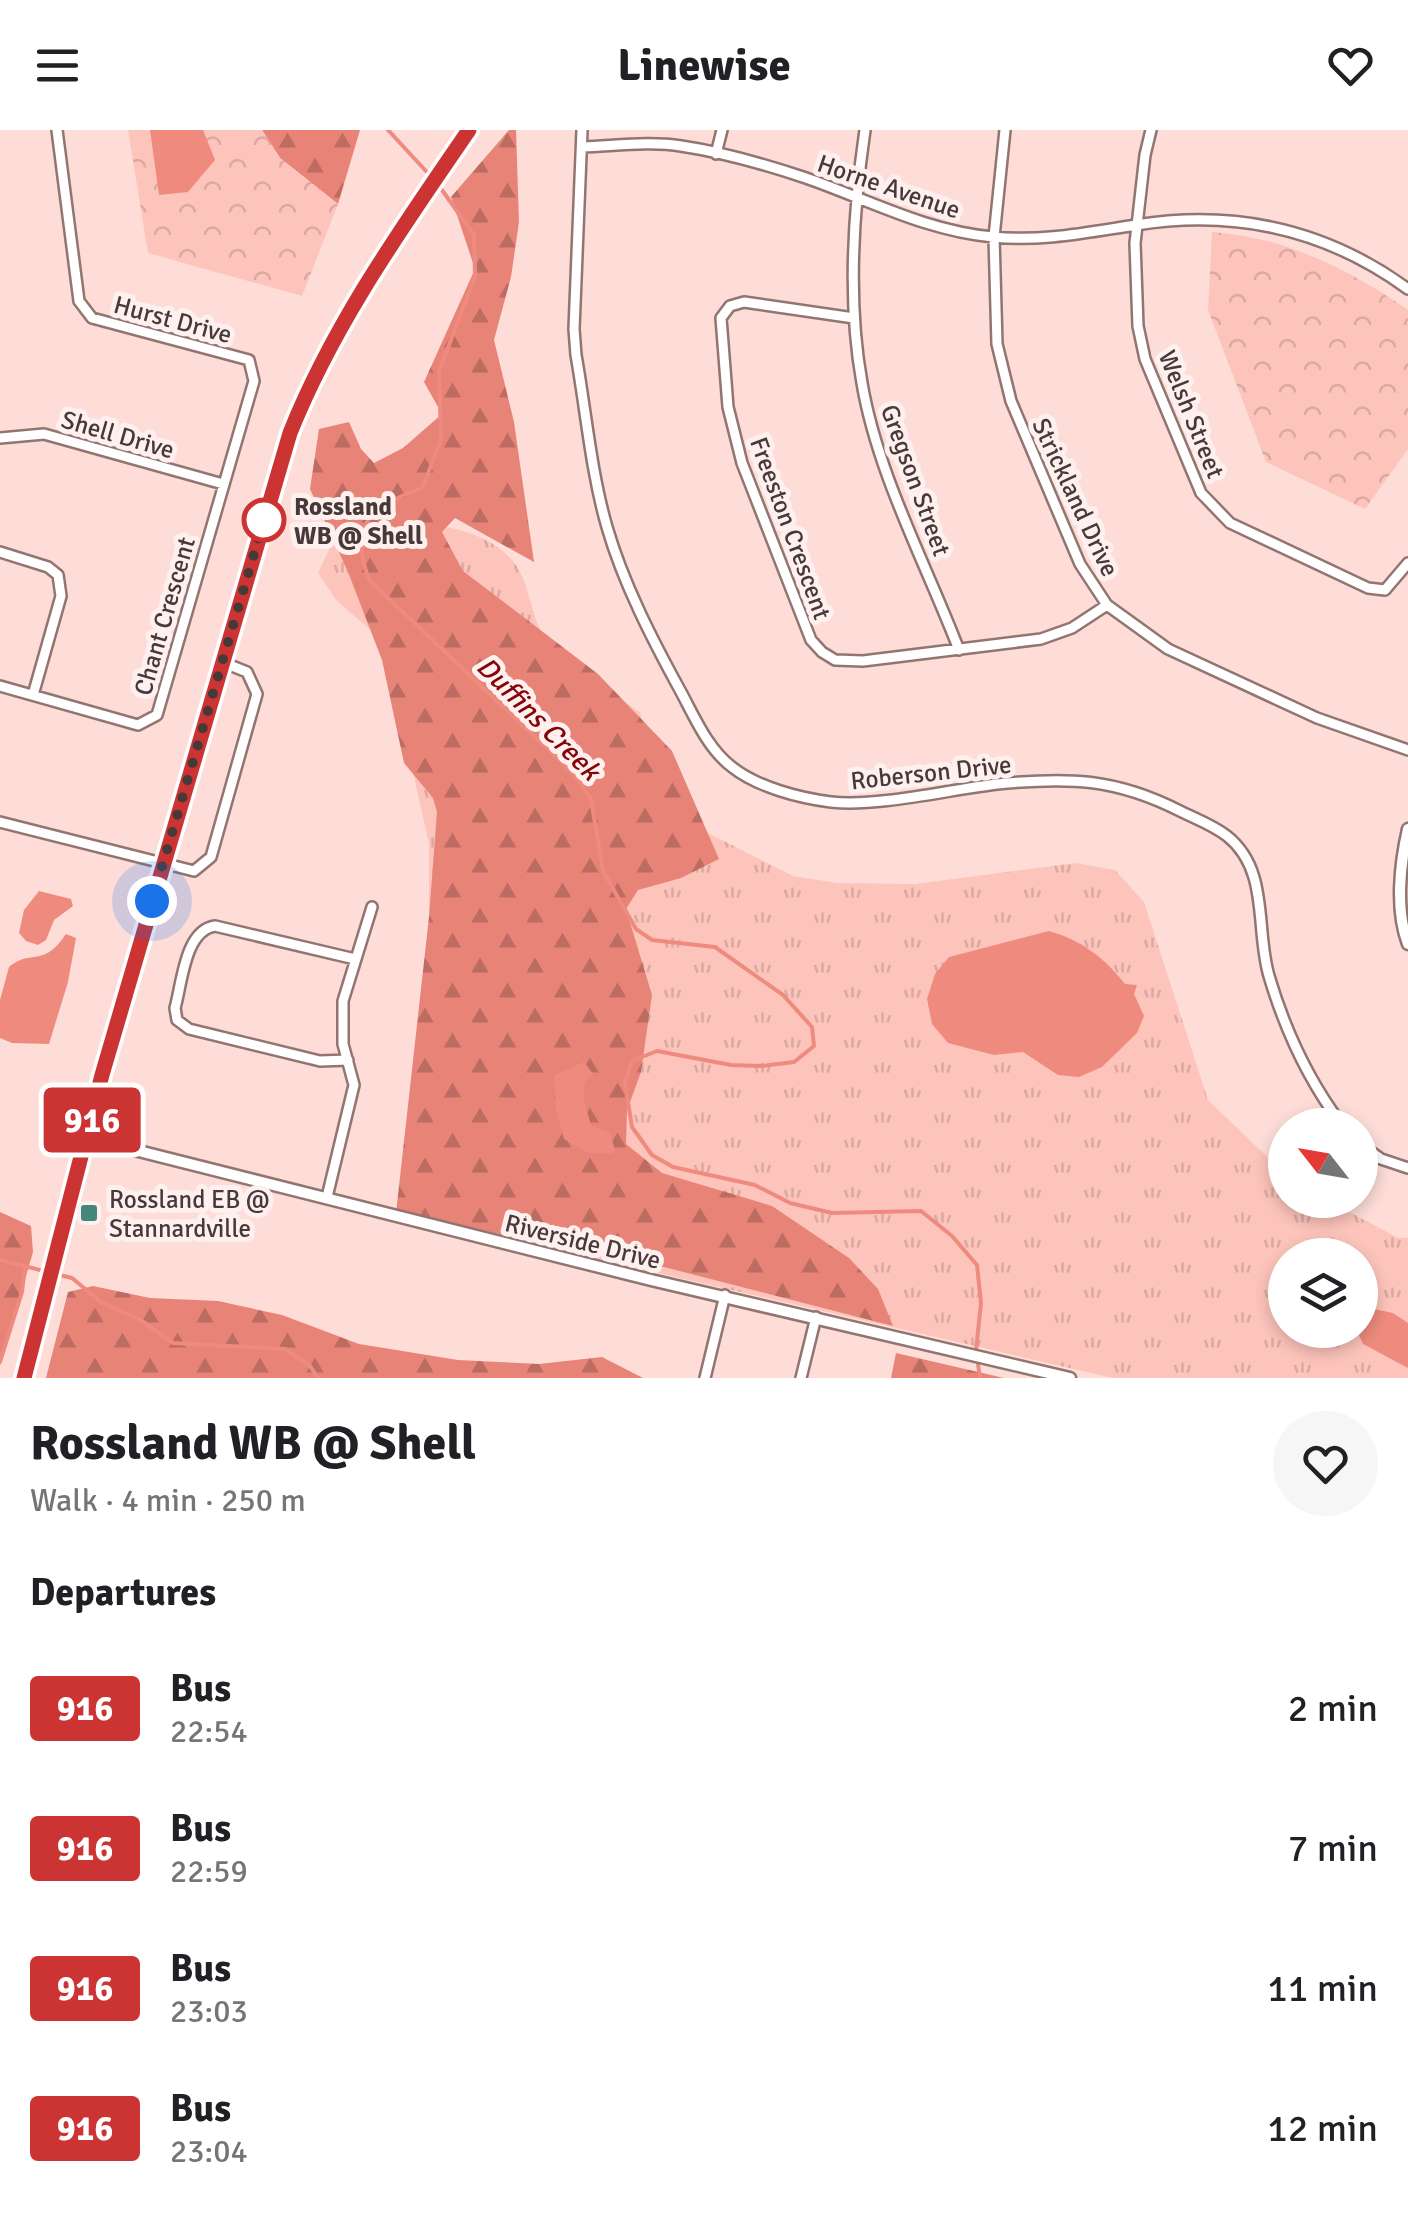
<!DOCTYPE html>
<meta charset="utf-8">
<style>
body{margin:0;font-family:Signika,sans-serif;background:#f6f6f6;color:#202124;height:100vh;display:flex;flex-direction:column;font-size:38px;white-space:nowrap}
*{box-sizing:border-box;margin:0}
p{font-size:32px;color:#757577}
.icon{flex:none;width:55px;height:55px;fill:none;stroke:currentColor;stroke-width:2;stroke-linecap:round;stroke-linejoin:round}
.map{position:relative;height:1248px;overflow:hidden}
.sheet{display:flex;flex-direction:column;background:#fff;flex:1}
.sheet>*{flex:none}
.badge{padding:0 20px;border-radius:8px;font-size:35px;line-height:65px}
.needle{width:65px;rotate:301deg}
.tools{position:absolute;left:1268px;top:978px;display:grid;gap:20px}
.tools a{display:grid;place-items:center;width:110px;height:110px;border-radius:50%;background:#fff;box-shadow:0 5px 15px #0003;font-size:50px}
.you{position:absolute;width:50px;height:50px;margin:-25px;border:8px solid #fff;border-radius:50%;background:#1a73e8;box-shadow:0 0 0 15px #1a73e833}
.map>.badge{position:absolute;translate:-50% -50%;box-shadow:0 0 0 5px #fff}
h2{padding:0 30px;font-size:38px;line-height:90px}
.round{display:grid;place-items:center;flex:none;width:105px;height:105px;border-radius:52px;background:#f6f6f6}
.overview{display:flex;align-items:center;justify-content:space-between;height:170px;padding:0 30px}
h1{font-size:48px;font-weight:700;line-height:75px}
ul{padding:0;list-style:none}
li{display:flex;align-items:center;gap:30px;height:140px;padding:0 30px}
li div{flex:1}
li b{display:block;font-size:38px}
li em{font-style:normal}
li .badge{min-width:110px;font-weight:700;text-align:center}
header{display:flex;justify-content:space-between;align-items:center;height:130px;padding:0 30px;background:#fff;font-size:45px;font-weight:700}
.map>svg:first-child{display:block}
.grass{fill:url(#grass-tufts);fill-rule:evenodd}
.forest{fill:url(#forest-firs)}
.park{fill:url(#park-crowns)}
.water{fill:#ef8b7e}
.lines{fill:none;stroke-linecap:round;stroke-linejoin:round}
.stream{stroke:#ef8b7e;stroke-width:4}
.minor-casing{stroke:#927571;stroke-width:14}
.tertiary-casing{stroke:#927571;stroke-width:15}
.secondary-casing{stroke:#927571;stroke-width:16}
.minor{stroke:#fff;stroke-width:9}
.tertiary{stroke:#fff;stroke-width:10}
.secondary{stroke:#fff;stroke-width:11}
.line-casing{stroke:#fff;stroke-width:22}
.line{stroke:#c33;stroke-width:15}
.walk{stroke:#463937;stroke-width:10;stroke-dasharray:0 18}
.stop-dot{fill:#fff;stroke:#c33;stroke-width:5}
.poi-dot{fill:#458879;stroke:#fdf0ee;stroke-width:4}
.labels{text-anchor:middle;stroke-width:10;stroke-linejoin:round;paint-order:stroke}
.street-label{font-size:25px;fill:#463937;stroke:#fdf0ee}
.stop-label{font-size:25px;font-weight:bold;fill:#463937;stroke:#fdf0ee;text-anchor:start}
.poi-label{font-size:25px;fill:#463937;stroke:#fdf0ee;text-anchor:start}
.water-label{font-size:28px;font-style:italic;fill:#840509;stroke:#fdf0ee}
</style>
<header><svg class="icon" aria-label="menu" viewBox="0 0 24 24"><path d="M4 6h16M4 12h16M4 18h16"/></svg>Linewise<svg class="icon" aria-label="heart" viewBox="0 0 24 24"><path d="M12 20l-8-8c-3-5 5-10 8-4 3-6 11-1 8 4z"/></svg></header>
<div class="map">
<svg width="1408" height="1248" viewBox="0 0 1408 1248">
<defs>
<pattern id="grass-tufts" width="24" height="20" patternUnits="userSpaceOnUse" patternTransform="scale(2.5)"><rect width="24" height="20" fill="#fdc4bb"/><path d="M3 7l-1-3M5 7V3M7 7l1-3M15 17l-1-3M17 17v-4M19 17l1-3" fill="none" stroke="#daa9a1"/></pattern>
<pattern id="forest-firs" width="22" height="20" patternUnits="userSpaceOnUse" patternTransform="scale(2.5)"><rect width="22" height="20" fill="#e78377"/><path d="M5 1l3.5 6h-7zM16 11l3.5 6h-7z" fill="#bd6c62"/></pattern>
<pattern id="park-crowns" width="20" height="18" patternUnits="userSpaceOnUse" patternTransform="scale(2.5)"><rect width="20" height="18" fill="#fdc4bb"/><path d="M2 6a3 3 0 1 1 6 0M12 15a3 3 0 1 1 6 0" fill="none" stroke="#daa9a1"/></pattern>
</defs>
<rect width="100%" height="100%" fill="#feddd8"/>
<path class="grass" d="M389,388c47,7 113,10 134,60 10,25 10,49 30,70 24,26 58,45 87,64l6,26 48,88 99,50 44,7 78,1 160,-21 40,7 29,32 64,198 77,74v26h42l71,38h10v140h-295l-711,-164 27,-297v-73l-45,-202 -47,-41 -19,-28 20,-42zM1285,1125h75v75h-75z"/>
<path class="forest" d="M262,0h98l-22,74 -58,-46z
M509,0h7l3,92 -8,55 -17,63 20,82 20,140 -79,-44 -13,14 21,39 135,103 74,77 47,108 -38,19 -43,12 -12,19 26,86 -11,77 -14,38 -1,34 36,29 110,33 77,52 29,31 15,37 -225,-58 -272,-55 33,-296 8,-105 -4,-14 -29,-35 -22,-103 -34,-88 -38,-83 9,-60 30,-7 12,27 13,14 29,-15 39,-34 -18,-32 51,-113 -24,-72z
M0,1082l31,14 2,26 -33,114z
M93,1156l57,12 68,3 64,14 77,29 99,16 81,4 63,-7 41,21h-597l22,-86z
M896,1223l108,25h-113z"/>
<path class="park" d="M128,0h134l18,28 58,46 -36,92 -154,-43z
M1212,102c73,5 137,37 196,78v139l-43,60 -99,-47 -58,-152z"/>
<path class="water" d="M150,0h53l12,30 -27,32 -29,3z
M39,761l32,8 2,7 -19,14 -8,20 -8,5 -12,-4 -7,-8 5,-23z
M1049,801c32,9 56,27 76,53l12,1 -3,9 10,22 -7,17 -35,34 -23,10 -21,-2 -35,-23 -29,3 -46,-12 -16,-19 -5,-25 8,-25 14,-17z
M66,804l10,4 -8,44 -19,62 -37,-1 -12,-5v-38l9,-33c23,-19 33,2 57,-33z
M584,932l9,12 -8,8 -2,15 8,28 19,8 5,17 -2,4 -27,-2 -22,-13 -8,-29 -2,-30 1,-5z
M1374,1179l19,4 15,10v45l-45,-24 -4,-9 3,-17z"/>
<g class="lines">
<path class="stream" d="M388,0l49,53 37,52 1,42 -36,94 2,68 -18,48c-51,21 -75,33 -54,93l205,194 17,25 12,72 33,58 16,11 63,7 68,48 29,32 2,19 -20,16 -32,4 -31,-1 -74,-14 -25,10 -7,22 7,44 20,28 21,12 82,18 35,18 42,10 89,-2 31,25 25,29 4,38 -5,47 4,28
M0,1130l72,18 29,24 41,19 31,22 112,6 25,17 8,12
M0,1232l22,-70 3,-25"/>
<g class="minor-casing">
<path id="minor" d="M582,0l-8,199 2,26c10,56 15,117 31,172 16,56 46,114 74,165 14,26 27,57 51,75 25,20 67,31 99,35 48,5 116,-12 166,-18 71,-7 118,-6 183,27 16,8 33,14 47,25 43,34 28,93 42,140 16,54 39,104 73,149
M865,0c-12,82 -18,171 -3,253 15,90 64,181 97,267
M1005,0l-11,107 3,107 14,57 69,163 27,41 61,44 149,69 91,32
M1151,0l-6,25 -10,88 3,83 7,33 56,134 29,30 138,65 17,2 23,-27
M583,17c31,-1 67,-6 98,-1 41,6 86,19 125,32 63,22 120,53 187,59 49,5 96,-5 143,-12 100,-16 191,5 272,64
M716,24l6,-24
M854,188l-110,-16 -14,4 -9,12 7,89 14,56 69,177 11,12 13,8 28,1 178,-22 31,-11 35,-23
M0,308l44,-4 179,50
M0,422l48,15 10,8 3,21 -28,99
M0,556l138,39 19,-10 97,-334 -5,-21 -157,-42 -13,-17 -22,-171
M0,692l194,49 17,-14 46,-163 -10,-22 -25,-10
M348,930l-28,1 -131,-32 -12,-9 -2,-12c7,-25 10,-78 40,-82l140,33
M1360,1014l21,15 27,9
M327,1067l27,-112 -11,-41v-43l29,-94
M705,1248l20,-83
M801,1248l15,-61"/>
</g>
<g class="tertiary-casing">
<path id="tertiary" d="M1408,699c-8,35 -13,81 0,115
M87,1008l564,142 419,98"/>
</g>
<g class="secondary-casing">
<path id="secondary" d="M24,1248l78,-303 188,-642c44,-110 113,-205 179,-303"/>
</g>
<use href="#minor" class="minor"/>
<use href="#tertiary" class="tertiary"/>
<use href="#secondary" class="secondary"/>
</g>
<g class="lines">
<g class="line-casing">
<path id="line" d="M24,1248l78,-303 188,-642c44,-110 112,-205 179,-303"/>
</g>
<use href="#line" class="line"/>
<path class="walk" d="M152,771l112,-381"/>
</g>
<circle class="stop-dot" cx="264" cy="390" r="20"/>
<rect class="poi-dot" x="79" y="1073" width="20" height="20" rx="5"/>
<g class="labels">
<g class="street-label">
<text transform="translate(889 56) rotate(19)" y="9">Horne Avenue</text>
<text transform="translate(173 189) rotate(15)" y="9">Hurst Drive</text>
<text transform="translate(1192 284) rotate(68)" y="9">Welsh Street</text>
<text transform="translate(118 304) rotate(16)" y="9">Shell Drive</text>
<text transform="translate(916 350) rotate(70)" y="9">Gregson Street</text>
<text transform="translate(1076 367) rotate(65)" y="9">Strickland Drive</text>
<text transform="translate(791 398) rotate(70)" y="9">Freeston Crescent</text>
<text transform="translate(164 486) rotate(-74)" y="9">Chant Crescent</text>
<text transform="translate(931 642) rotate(-6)" y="9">Roberson Drive</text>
<text transform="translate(583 1111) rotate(14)" y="9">Riverside Drive</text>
</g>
<g class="stop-label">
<text x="294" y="385">Rossland<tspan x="294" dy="29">WB @ Shell</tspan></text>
</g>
<g class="poi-label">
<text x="109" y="1078">Rossland EB @<tspan x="109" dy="29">Stannardville</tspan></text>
</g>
<g class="water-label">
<text transform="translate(539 588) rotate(45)" y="10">Duffins Creek</text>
</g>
</g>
</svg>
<div class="tools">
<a><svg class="needle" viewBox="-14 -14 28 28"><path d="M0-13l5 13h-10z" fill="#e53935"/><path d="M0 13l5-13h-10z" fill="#757577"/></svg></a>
<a><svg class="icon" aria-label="layers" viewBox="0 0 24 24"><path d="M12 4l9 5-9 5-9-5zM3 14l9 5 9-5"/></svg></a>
</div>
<div class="you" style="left:152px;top:771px"></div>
<b class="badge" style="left:92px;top:990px;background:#c33;color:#fff">916</b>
</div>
<section class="sheet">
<div class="overview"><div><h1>Rossland WB @ Shell</h1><p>Walk · 4 min · 250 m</p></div><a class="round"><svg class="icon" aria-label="heart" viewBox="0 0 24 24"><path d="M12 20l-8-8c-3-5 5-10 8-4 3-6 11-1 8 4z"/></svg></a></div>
<h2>Departures</h2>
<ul>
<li><span class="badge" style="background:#c33;color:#fff">916</span><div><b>Bus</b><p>22:54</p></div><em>2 min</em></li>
<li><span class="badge" style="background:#c33;color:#fff">916</span><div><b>Bus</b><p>22:59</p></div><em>7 min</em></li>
<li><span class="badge" style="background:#c33;color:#fff">916</span><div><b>Bus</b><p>23:03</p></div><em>11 min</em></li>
<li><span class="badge" style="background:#c33;color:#fff">916</span><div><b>Bus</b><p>23:04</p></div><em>12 min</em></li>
</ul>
</section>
